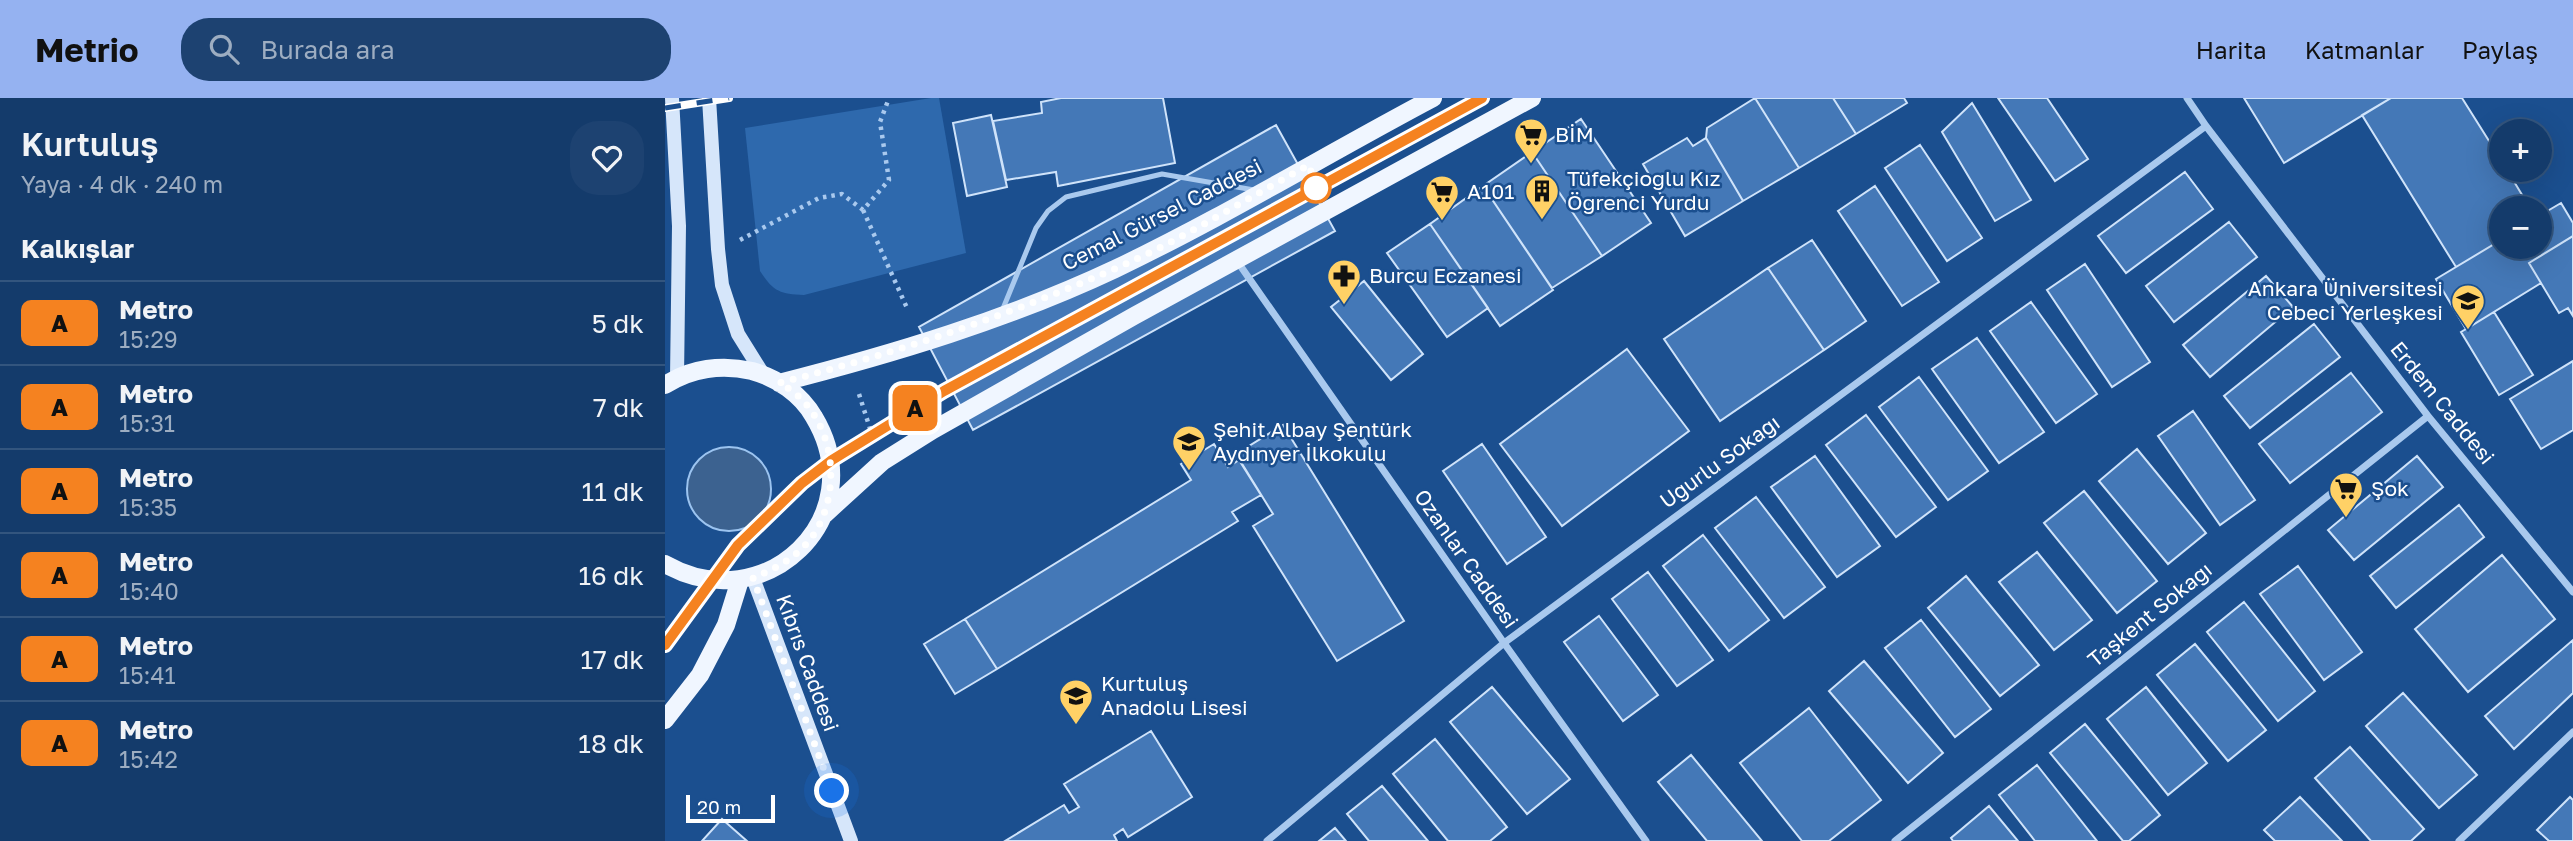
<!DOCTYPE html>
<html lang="tr">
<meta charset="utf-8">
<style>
body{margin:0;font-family:"Golos Text",sans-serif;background:#1d4271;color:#f1f3f6;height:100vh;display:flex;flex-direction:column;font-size:26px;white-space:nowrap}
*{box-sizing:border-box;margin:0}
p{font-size:23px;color:#9dadc1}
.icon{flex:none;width:38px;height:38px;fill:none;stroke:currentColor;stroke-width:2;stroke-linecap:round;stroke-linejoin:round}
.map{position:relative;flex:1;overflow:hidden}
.panel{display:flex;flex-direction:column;background:#143b6b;width:665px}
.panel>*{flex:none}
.badge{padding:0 14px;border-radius:10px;font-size:24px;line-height:46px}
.fabs{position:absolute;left:1824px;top:21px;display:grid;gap:14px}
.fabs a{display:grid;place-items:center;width:63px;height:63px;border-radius:50%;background:#143b6b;box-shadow:0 7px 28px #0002,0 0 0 2px #33557e;font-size:35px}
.scale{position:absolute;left:21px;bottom:18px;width:89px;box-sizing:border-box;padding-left:7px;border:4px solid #fff;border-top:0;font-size:19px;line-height:24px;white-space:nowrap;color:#fff;-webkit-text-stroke:5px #1b4f8f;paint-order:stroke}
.you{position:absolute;width:35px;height:35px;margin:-18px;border:5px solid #fff;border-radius:50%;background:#1a73e8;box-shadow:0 0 0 10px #1a73e833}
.map>.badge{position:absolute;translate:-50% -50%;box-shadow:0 0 0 4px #fff}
h2{padding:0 21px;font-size:26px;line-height:63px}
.round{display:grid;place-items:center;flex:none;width:74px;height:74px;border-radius:28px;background:#1d4271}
.head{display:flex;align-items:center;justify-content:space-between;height:119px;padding:0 21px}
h1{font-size:33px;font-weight:600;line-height:52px}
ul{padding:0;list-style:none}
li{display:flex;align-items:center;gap:21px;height:84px;padding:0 21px;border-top:2px solid #33557e}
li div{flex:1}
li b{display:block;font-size:26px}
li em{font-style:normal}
li .badge{min-width:77px;font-weight:700;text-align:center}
header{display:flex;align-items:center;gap:42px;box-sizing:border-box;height:98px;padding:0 35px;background:#95b2f1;color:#111}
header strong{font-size:33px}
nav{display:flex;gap:38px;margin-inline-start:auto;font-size:24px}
.search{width:490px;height:63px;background:#1d4271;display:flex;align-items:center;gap:18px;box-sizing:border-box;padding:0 24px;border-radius:28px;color:#9dadc1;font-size:26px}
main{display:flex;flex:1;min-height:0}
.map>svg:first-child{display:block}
.green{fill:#2e69ad}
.water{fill:#3c6290;stroke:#9cc4f0;stroke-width:2}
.building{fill:#4478b7;stroke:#cfe3fa;stroke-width:2}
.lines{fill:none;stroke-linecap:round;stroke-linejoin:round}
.path{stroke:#a9c9ee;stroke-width:4.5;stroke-dasharray:3.5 5;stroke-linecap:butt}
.lane{stroke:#a9c9ee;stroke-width:5}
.street{stroke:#a9c9ee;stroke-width:7}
.secondary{stroke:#d6e6fa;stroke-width:14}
.primary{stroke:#f0f6ff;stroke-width:18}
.rail-casing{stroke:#fff;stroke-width:8}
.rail{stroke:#1b4f8f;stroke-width:5;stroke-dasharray:16;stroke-linecap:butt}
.line-casing{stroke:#fff;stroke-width:16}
.line{stroke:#f58220;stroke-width:10}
.walk{stroke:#fff;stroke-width:7;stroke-dasharray:0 12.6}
.stop-dot{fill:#fff;stroke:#f58220;stroke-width:3.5}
.labels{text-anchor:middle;stroke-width:5;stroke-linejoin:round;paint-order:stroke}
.poi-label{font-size:21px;fill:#fff;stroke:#1b4f8f;text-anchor:start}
.street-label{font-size:21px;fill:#fff;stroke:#1b4f8f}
</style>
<header>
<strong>Metrio</strong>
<div class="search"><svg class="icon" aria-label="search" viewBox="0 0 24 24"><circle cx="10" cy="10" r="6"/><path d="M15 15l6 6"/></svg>Burada ara</div>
<nav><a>Harita</a><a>Katmanlar</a><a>Paylaş</a></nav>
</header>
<main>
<section class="panel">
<div class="head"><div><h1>Kurtuluş</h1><p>Yaya · 4 dk · 240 m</p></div><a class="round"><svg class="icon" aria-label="heart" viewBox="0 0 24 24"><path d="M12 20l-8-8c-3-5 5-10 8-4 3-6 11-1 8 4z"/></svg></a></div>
<h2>Kalkışlar</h2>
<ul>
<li><span class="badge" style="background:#f58220;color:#111">A</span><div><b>Metro</b><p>15:29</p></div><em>5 dk</em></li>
<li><span class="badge" style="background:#f58220;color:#111">A</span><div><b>Metro</b><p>15:31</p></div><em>7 dk</em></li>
<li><span class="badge" style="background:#f58220;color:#111">A</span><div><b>Metro</b><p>15:35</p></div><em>11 dk</em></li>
<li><span class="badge" style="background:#f58220;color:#111">A</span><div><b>Metro</b><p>15:40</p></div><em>16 dk</em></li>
<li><span class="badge" style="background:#f58220;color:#111">A</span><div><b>Metro</b><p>15:41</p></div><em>17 dk</em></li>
<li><span class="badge" style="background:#f58220;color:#111">A</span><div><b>Metro</b><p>15:42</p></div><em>18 dk</em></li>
</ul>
</section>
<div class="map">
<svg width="1908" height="743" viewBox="0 0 1908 743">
<rect width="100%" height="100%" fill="#1b4f8f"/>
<path class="green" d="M266,0h8l27,155 -162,42c-25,-1 -31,-4 -44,-24l-15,-143z"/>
<path class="water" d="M22 391a42 42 0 1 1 84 0a42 42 0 1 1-84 0Z"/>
<path class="building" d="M396,0h102l12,65 -117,23 -2,-14 -50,8 -13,-59 49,-8 -1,-11z
M1090,0l44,70 -56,33 -37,-63 1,-10z
M1090,0h78l23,36 -57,34z
M1168,0h71l3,5 -51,31z
M1333,0h49l41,61 -33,22z
M1579,0h147l-107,65z
M1726,0h71l39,62v10h6l23,38h-29v32l-45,27 -94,-152z
M1307,5l59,97 -36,21 -53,-89z
M326,17l16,72 -40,9 -14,-73z
M916,21l70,104 -49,33 -70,-104z
M611,27l59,106 -362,199 -54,-103z
M1022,40l6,8 13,-8 37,63 -58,35 -42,-72z
M1255,47l62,93 -35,23 -62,-93z
M867,54l70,104 -50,32 -69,-102z
M1520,74l28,37 -87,64 -28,-37z
M818,88l70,104 -53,36 -70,-102z
M1210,88l64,96 -37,24 -64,-95z
M1896,105l12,20v13l-44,27 12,20 -75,46 -30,-50 65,-39v7h38v-31z
M1564,124l28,35 -83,65 -28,-36z
M765,126l58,84 -41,29 -60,-84z
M1908,138v80l-5,-8 -9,5 -30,-50z
M1147,142l54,81 -42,29 -56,-82z
M1420,166l65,98 -38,25 -65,-97z
M1103,170l56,82 -104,71 -56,-82z
M1601,178l27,31 -83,70 -27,-32z
M699,183l59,73 -32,26 -60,-73z
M1366,204l66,92 -41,29 -66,-92z
M1829,214l39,63 -34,20 -38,-63z
M1649,226l26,33 -90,71 -26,-32z
M1312,240l67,94 -45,31 -67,-94z
M962,251l62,82 -127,95 -62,-82z
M1908,263v69l-32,19 -31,-50z
M1686,275l31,39 -92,71 -31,-39z
M1254,279l69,94 -40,29 -69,-93z
M1528,313l62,89 -35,25 -62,-89z
M1201,317l70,92 -40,30 -70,-92z
M618,327l121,196 -67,40 -84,-135 20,-12 -37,-60z
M549,346l14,23 11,-7 22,35 -29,17 6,9 -241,148 -32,-50 226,-139 -10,-16z
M817,346l64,93 -39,27 -64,-93z
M1472,351l69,84 -38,31 -69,-83z
M1150,358l65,90 -43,31 -66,-90z
M1752,358l26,31 -89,73 -26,-30z
M1419,393l73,90 -40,32 -73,-90z
M1091,399l69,90 -41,31 -69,-90z
M1794,407l25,32 -88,71 -26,-32z
M1038,437l66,85 -40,31 -66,-85z
M1372,454l55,68 -38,30 -55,-68z
M1837,457l53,64 -87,73 -53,-63z
M1633,468l64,86 -38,28 -64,-86z
M983,474l65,88 -36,26 -65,-87z
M1301,478l73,89 -39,31 -72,-88z
M1579,504l71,89 -37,30 -71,-89z
M934,518l59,79 -35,26 -59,-79z
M300,521l32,50 -42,25 -31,-50z
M1256,522l70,89 -36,28 -70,-89z
M1908,542v53l-59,56 -29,-33z
M1530,546l71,86 -38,31 -71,-86z
M1199,563l79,92 -35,30 -79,-92z
M827,589l78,92 -43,35 -77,-92z
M1481,589l61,76 -39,32 -61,-76z
M1738,595l74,82 -38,33 -73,-82z
M1144,610l72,92 -52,41h-27l-62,-78z
M1420,626l75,91 -31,26h-6l-73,-88z
M486,633l41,66 -64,40 -5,-8 -9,6 3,6h-112l59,-36 5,8 10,-6 -15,-23z
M770,641l72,88 -17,14h-42l-55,-67z
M1685,649l74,82 -13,12h-40l-56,-63z
M1026,657l71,86h-55l-49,-59z
M1372,667l60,76h-62l-36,-46z
M717,688l46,55h-59l-22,-27z
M1635,699l42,44h-67l-11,-11z
M1905,699l3,3v41h-24l-12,-11z
M1324,708l29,35h-65l-2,-3z
M57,721l25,22h-45z
M670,730l11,13h-27z"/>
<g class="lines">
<path class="path" d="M198,112l44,98
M75,142l79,-42 23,-4 21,16 26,-30 -9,-58 9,-24
M194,296l14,44"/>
<path class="lane" d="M337,213l34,-83 12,-17 18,-14 96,-23 92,16"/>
<path class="street" d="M1522,0l19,28 222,290 145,176
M572,163l267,382 142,198
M602,743l237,-198 702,-517
M1230,743l533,-425
M1794,743l114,-109"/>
<path class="secondary" d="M7,0l7,128 -2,152
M44,0l9,151 4,36 16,49 25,40
M88,480l98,263"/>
<path class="primary" d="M114,285c114,-29 230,-64 336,-114 109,-52 212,-115 318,-171
M0,287c26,-17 57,-21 87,-14 25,7 49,23 62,46 60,100 -49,204 -149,147
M160,416l57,-52 51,-32 201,-114 398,-218
M0,622l35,-45 26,-50 14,-45"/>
<g class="rail-casing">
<path id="rail" d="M0,10l64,-10"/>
</g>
<use href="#rail" class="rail"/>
</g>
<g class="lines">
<g class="line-casing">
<path id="line" d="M0,547l73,-100 64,-62 30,-23 112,-69 538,-293"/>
</g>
<use href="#line" class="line"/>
<path class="walk" d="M167,693l-79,-213c24,-10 46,-22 61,-44 31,-48 19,-124 -35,-151 114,-29 225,-66 333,-113 68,-29 132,-70 197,-105l7,23"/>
</g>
<defs>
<g id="supermarket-pin" transform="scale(1.75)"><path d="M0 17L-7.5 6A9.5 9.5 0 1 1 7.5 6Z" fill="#ffd166" stroke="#1b4f8f"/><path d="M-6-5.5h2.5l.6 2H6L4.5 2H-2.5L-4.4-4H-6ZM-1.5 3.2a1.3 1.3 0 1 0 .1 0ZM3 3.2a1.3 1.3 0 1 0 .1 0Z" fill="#111"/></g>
<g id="building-pin" transform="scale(1.75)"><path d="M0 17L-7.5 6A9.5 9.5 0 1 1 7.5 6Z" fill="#ffd166" stroke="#1b4f8f"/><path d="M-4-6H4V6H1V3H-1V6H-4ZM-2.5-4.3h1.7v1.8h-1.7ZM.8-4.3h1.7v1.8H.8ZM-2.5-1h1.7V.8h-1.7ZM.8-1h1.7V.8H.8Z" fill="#111"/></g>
<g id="pharmacy-pin" transform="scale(1.75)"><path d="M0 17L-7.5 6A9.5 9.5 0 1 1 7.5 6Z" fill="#ffd166" stroke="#1b4f8f"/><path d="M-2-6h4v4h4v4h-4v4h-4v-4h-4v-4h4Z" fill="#111"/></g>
<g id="university-pin" transform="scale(1.75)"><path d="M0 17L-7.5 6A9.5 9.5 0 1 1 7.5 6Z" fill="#ffd166" stroke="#1b4f8f"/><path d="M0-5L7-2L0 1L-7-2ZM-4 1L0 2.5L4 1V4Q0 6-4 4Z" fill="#111"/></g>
<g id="school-pin" transform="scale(1.75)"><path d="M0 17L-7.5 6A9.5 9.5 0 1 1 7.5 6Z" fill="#ffd166" stroke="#1b4f8f"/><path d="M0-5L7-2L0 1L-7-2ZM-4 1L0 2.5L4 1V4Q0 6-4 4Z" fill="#111"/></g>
</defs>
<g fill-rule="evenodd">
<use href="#supermarket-pin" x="866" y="37"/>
<use href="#building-pin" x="877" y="93"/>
<use href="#supermarket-pin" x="777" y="94"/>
<use href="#pharmacy-pin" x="679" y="178"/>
<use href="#university-pin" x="1803" y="203"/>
<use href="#school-pin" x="524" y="344"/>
<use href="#supermarket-pin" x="1681" y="391"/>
<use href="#school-pin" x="411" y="598"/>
</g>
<circle class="stop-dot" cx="651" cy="90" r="14"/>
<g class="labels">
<g class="poi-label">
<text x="890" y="44">BİM</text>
<text x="902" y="88">Tüfekçioğlu Kız<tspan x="902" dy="24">Öğrenci Yurdu</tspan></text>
<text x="802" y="101">A101</text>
<text x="704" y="185">Burcu Eczanesi</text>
<text x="1778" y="198" text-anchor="end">Ankara Üniversitesi<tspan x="1778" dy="24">Cebeci Yerleşkesi</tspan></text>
<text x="548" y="339">Şehit Albay Şentürk<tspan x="548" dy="24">Aydınyer İlkokulu</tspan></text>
<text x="1706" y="398">Şok</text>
<text x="436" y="593">Kurtuluş<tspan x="436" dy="24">Anadolu Lisesi</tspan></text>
</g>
<g class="street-label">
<text transform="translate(497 117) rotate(-27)" y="7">Cemal Gürsel Caddesi</text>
<text transform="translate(1777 305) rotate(51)" y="7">Erdem Caddesi</text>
<text transform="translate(1055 364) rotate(-36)" y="7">Uğurlu Sokağı</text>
<text transform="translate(801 461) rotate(55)" y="7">Ozanlar Caddesi</text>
<text transform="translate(1485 517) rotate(-39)" y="7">Taşkent Sokağı</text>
<text transform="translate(142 565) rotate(70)" y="7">Kıbrıs Caddesi</text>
</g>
</g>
</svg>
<div class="fabs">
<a>+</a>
<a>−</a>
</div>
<div class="scale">20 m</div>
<div class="you" style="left:167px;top:693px"></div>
<b class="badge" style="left:250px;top:310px;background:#f58220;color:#111">A</b>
</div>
</main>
